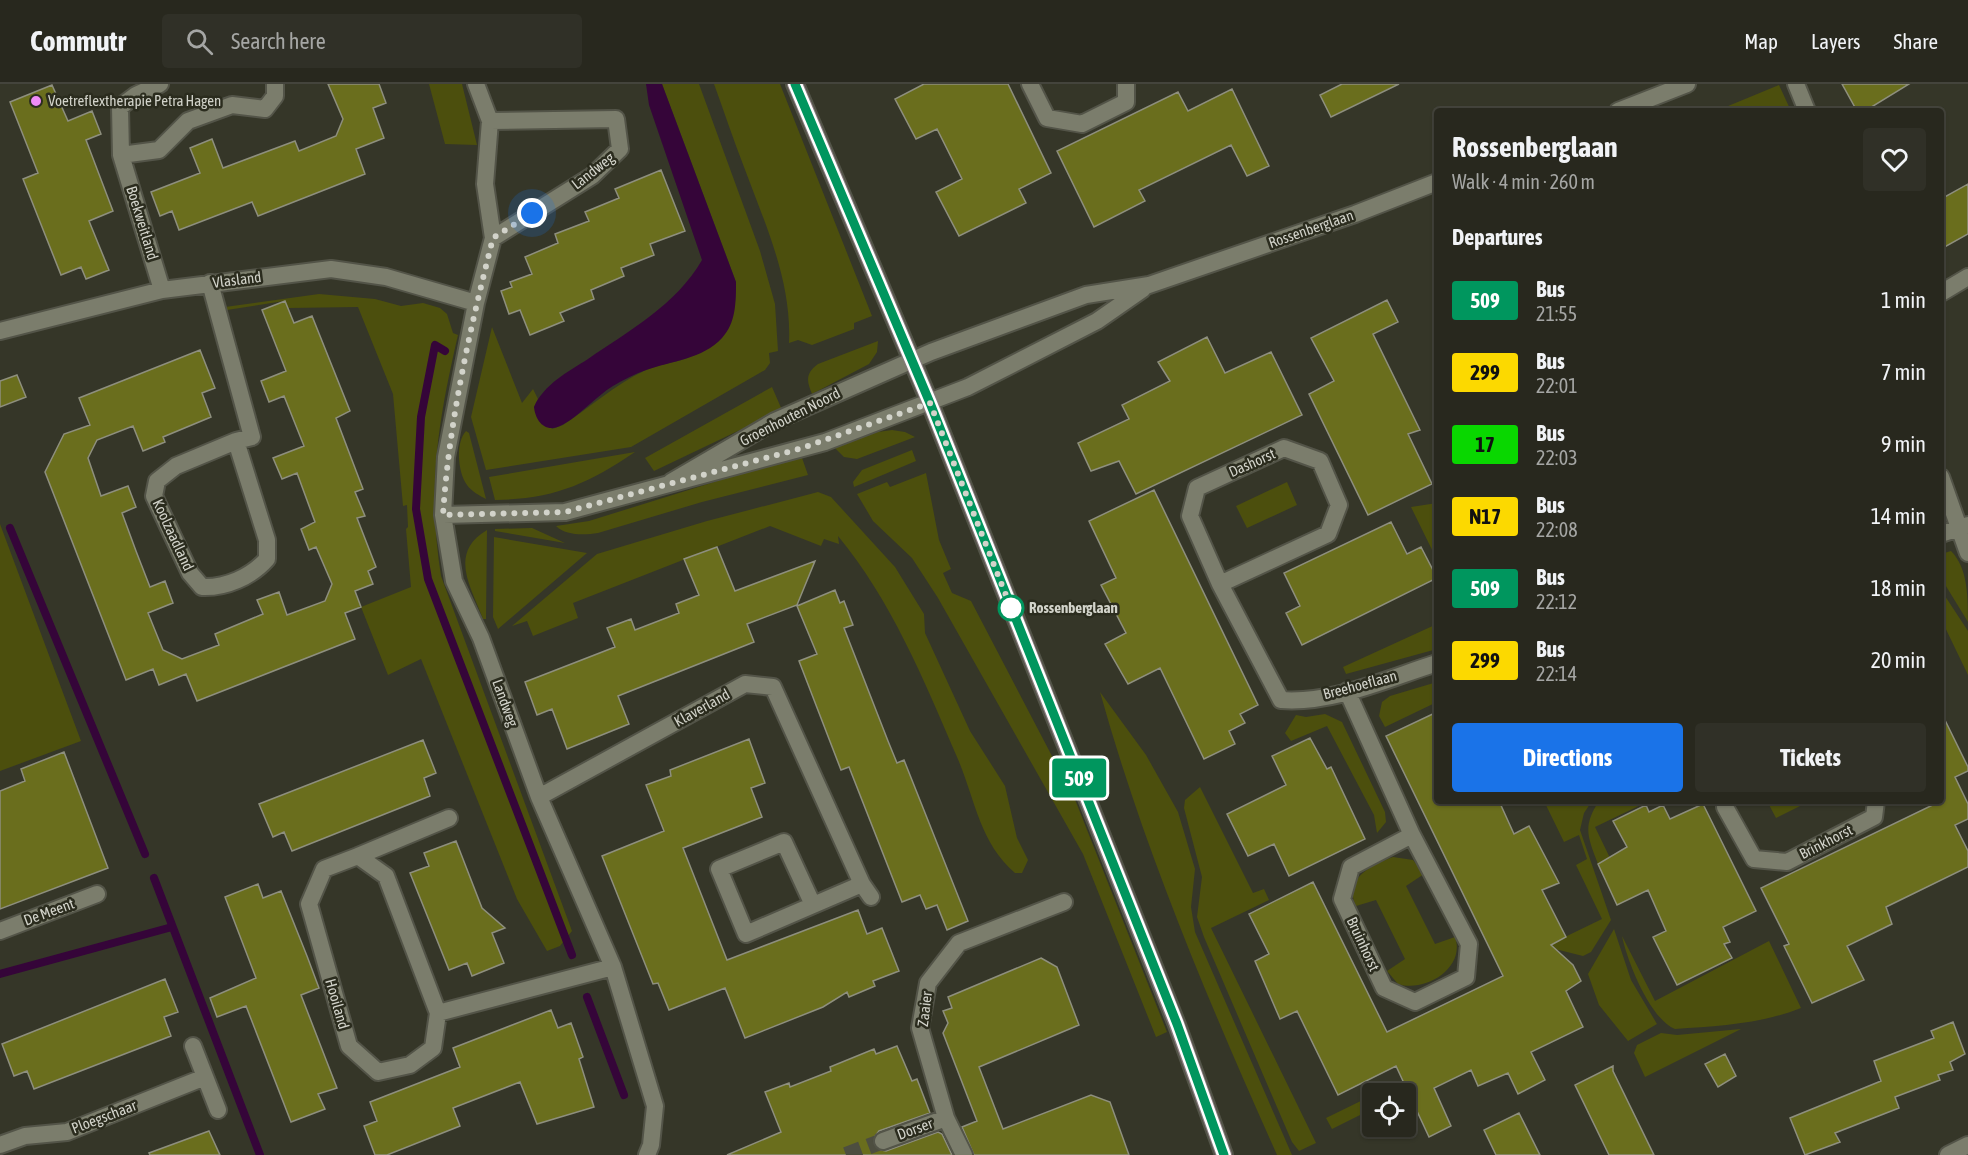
<!DOCTYPE html>
<meta charset="utf-8">
<style>
body{margin:0;font-family:"Asap Condensed",sans-serif;background:#303027;color:#f1f3f6;height:100vh;display:flex;flex-direction:column;font-size:22px;white-space:nowrap}
*{box-sizing:border-box;margin:0}
p{font-size:20px;color:#a5a6a4}
.icon{flex:none;width:33px;height:33px;fill:none;stroke:currentColor;stroke-width:2;stroke-linecap:round;stroke-linejoin:round}
.map{position:relative;flex:1;overflow:hidden}
.drawer{position:absolute;left:1434px;top:24px;width:510px;height:696px;display:flex;flex-direction:column;background:#28281e;border-radius:6px;box-shadow:0 2px 4px #0004,0 0 0 2px #44443c}
.drawer>*{flex:none}
.badge{padding:0 12px;border-radius:4px;font-size:21px;line-height:39px}
.controls{position:absolute;left:1362px;top:999px;display:grid;gap:12px}
.controls a{display:grid;place-items:center;width:54px;height:54px;border-radius:6px;background:#28281e;box-shadow:0 2px 4px #0004,0 0 0 2px #44443c;font-size:30px}
.you{position:absolute;width:30px;height:30px;margin:-15px;border:4px solid #fff;border-radius:50%;background:#1a73e8;box-shadow:0 0 0 9px #1a73e833}
.map>.badge{position:absolute;translate:-50% -50%;box-shadow:0 0 0 3px #fff}
h2{padding:0 18px;font-size:22px;line-height:54px}
.round{display:grid;place-items:center;flex:none;width:63px;height:63px;border-radius:6px;background:#303027}
.overview{display:flex;align-items:center;justify-content:space-between;height:102px;padding:0 18px}
h1{font-size:28px;font-weight:700;line-height:45px}
.cta{display:flex;gap:12px;margin-top:auto;padding:12px 18px}
.cta a{flex:1;height:69px;border-radius:6px;background:#1a73e8;color:#fff;font-size:24px;font-weight:700;line-height:69px;text-align:center}
.cta a+a{background:#303027;color:#f1f3f6}
ul{padding:0;list-style:none}
li{display:flex;align-items:center;gap:18px;height:72px;padding:0 18px}
li div{flex:1}
li b{display:block;font-size:22px}
li em{font-style:normal}
li .badge{min-width:66px;font-weight:700;text-align:center}
header{display:flex;align-items:center;gap:36px;box-sizing:border-box;height:84px;padding:0 30px;background:#28281e;border-bottom:2px solid #44443c}
header strong{font-size:28px}
nav{display:flex;gap:33px;margin-inline-start:auto;font-size:21px}
.search{width:420px;height:54px;background:#303027;display:flex;align-items:center;gap:15px;box-sizing:border-box;padding:0 21px;border-radius:6px;color:#a5a6a4;font-size:22px}
.map>svg:first-child{display:block}
.green{fill:#4c4f0d}
.water{fill:#350539}
.lines{fill:none;stroke-linecap:round;stroke-linejoin:round}
.stream{stroke:#350539;stroke-width:8}
.building{fill:#6a6e1d;stroke:#8e8f7e;stroke-width:1.5}
.minor-tunnel{stroke:#4d4e40;stroke-width:16;stroke-dasharray:16 8;stroke-linecap:butt}
.minor-casing{stroke:#535448;stroke-width:20}
.tertiary-casing{stroke:#535448;stroke-width:20}
.secondary-casing{stroke:#535448;stroke-width:20}
.minor{stroke:#7b7d6c;stroke-width:16}
.tertiary{stroke:#7b7d6c;stroke-width:16}
.secondary{stroke:#897b7f;stroke-width:16}
.line-casing{stroke:#fff;stroke-width:14}
.line{stroke:#00965e;stroke-width:9}
.walk{stroke:#d2d3ca;stroke-width:6;stroke-dasharray:0 10.8}
.poi-dot{fill:#ef8bf6;stroke:#2b2c1e;stroke-width:2}
.stop-dot{fill:#fff;stroke:#00965e;stroke-width:3}
.labels{text-anchor:middle;stroke-width:5;stroke-linejoin:round;paint-order:stroke}
.poi-label{font-size:15px;fill:#d2d3ca;stroke:#2b2c1e;text-anchor:start}
.street-label{font-size:15px;fill:#d2d3ca;stroke:#2b2c1e}
.stop-label{font-size:15px;font-weight:bold;fill:#d2d3ca;stroke:#2b2c1e;text-anchor:start}
</style>
<header>
<strong>Commutr</strong>
<div class="search"><svg class="icon" aria-label="search" viewBox="0 0 24 24"><circle cx="10" cy="10" r="6"/><path d="M15 15l6 6"/></svg>Search here</div>
<nav><a>Map</a><a>Layers</a><a>Share</a></nav>
</header>
<div class="map">
<svg width="1968" height="1071" viewBox="0 0 1968 1071">
<rect width="100%" height="100%" fill="#353628"/>
<path class="green" d="M429,0h33l15,61 -32,-1z
M662,0h37l61,167 15,53 3,47 -9,2 1,10 -5,7 -134,77 -145,23 -15,-53 21,-90 30,76 11,-14 5,10 -4,8 18,22 11,-4c26,-17 53,-41 81,-54 13,-6 28,-8 41,-12 41,-15 51,-35 51,-77z
M714,0h66l92,232 -18,7v6l-42,16 -14,-5 -9,3c3,-62 -24,-119 -45,-176 -11,-28 -20,-56 -30,-83z
M1779,1l12,26h-75z
M319,210l56,5 26,7 22,-3 17,5 7,6 6,19 5,2c-20,87 -31,152 -17,241l131,355 -12,15 -13,5 -30,-52 -96,-240 -33,16 -27,-68 50,-20 -5,-58 2,-2 -1,-22 -4,1 -10,-112 -35,-87 -70,1 -4,-7 -57,9 -2,-3z
M878,257l-1,11 -8,12 -57,30c-6,-14 -6,-21 6,-30z
M772,303l10,23 -128,61 -9,-13z
M892,346l13,2 10,5 -58,22 -13,-2 -9,-9v-2l43,-14z
M466,347l3,2 17,66c-6,-3 -15,-8 -19,-14 -9,-12 -12,-42 -1,-54z
M912,366l4,11 -62,26 -1,-5 9,-12z
M635,368c-49,33 -82,47 -140,48l-6,-23z
M801,371l7,20 -106,27 -104,31c-13,2 -32,3 -42,-7l33,-5z
M926,389l13,67 12,29 -8,4 9,20 19,8 105,201 91,230 -11,5 -73,-183 -145,-256 -26,-40 -39,-37 -16,-27 30,-12 3,5z
M1287,398l10,23 -50,23 -11,-22z
M818,408l13,5 64,70 29,47 1,19 45,98 35,55 12,52 11,22 -6,13h-7c-36,-31 -40,-75 -58,-116 -33,-77 -66,-157 -119,-221l1,8 -15,-5 -3,7 -51,-20 -197,77 5,15 -45,18 -6,-15 -15,5 85,-72 110,-33z
M1437,419v57l-26,-53z
M0,440l81,217 -81,30z
M532,444l33,15 -70,-12v-2z
M487,446l-1,89h-3c-12,-32 -35,-66 4,-89z
M494,453l93,16 -89,76 -5,-12z
M1951,467c17,17 17,46 17,71l-27,-44v-24z
M1941,506l27,41v44l-27,-56z
M1437,540v25l-91,25 -3,-7z
M1437,598v20l-52,25 -6,-11 3,-14 8,-6z
M1100,608l46,63 32,57 17,57 -4,38 4,25 97,223h-15c-67,-150 -133,-305 -177,-463z
M1325,630l17,8 43,90 1,10 -9,11 -3,-18 -47,-89 -36,15 -6,-8 11,-18 10,2z
M1200,703l53,106 11,-4 5,11 -58,28 105,215 -17,8 -7,-9 -88,-205 -7,-20 5,-40 -18,-69 1,-8z
M1544,717h48l-8,12 -4,17 31,90 -20,32 -8,4 -24,-6 -19,-1 62,-30 -26,-54 11,-6 -8,-24 -15,7z
M1599,717h50l-54,26 15,31 -12,6c-10,-27 -16,-37 1,-63z
M1767,717h43l-34,17z
M1393,773l20,3 11,14 -18,12 29,58 20,-7c11,31 -30,56 -57,47l-11,-13 18,-12 -29,-59 -20,6c-13,-27 15,-41 37,-49z
M1614,845l17,51 26,44 -29,17 -29,-36 -11,-31z
M1622,852l33,65 114,-60 32,67c-40,16 -83,18 -126,21 -25,-10 -48,-68 -53,-93z
M1741,945l-96,48 -11,-24 3,-8 24,-12 16,2z
M1371,1012l1,13 -40,20 -6,-11z"/>
<path class="water" d="M646,0h16l74,198c0,20 0,41 -14,56 -19,21 -51,23 -76,32 -11,4 -23,10 -33,16 -16,9 -44,41 -60,42 -12,1 -18,-11 -19,-21 10,-23 34,-35 54,-48 42,-29 88,-54 114,-99l-53,-155z"/>
<g class="lines">
<path class="stream" d="M445,267l-10,-6 -14,72 -5,92 12,70 144,376
M10,444l135,326
M154,794l106,277
M0,890l172,-47
M587,913l37,98"/>
</g>
<path class="building" d="M328,0h51l7,19 -13,5 11,30 -28,11 9,25 -107,42 -6,-14 -73,28 -7,-19 -12,5 -9,-24 49,-19 -10,-25 22,-9 11,29 72,-27 4,10 37,-15 7,-17z
M924,0h84l43,89 -32,16 7,14 -67,33 -23,-44 26,-13 -25,-50 -21,10 -21,-40z
M1342,0h57l-68,33 -11,-22z
M1842,0h67l-44,27h-8z
M52,1l16,36 24,-10 9,23 -15,6 27,71 -24,10 20,49 -23,9 -5,-12 -20,8 -38,-96 15,-6 -28,-71z
M1232,5l37,77 -22,10 -16,-31 -92,45 6,11 -51,26 -37,-76 121,-59 10,19z
M661,86l24,61 -35,13 4,11 -33,13 3,8 -33,14 3,9 -34,14 4,8 -34,14 -10,-25 -11,4 -8,-23 11,-4 -2,-5 22,-8 -7,-17 33,-14 -3,-9 34,-13 -4,-9 34,-14 -4,-9z
M1968,100v50l-27,15v-50z
M1387,216l11,22 -25,12 47,96 -12,4 24,50 -64,31 -59,-121 25,-13 -23,-43z
M285,217l9,22 18,-7 38,95 -14,7 27,71 -8,3 10,24 -8,2 19,49 -8,4 5,13 -18,7 6,16 -16,6 10,26 -158,62 -11,-27 -27,11 -6,-16 -27,11 -81,-208 19,-38 26,-9 -11,-27 121,-48 15,38 -13,5 9,24 -48,20 2,5 -22,9 -10,-25 -36,14 -9,18 13,38 27,-10 8,21 -14,6 14,38 14,36 15,-6 8,22 -25,10 15,37 19,9 37,-14 -4,-11 48,-20 -6,-14 22,-8 8,23 38,-14 7,-17 -16,-37 -7,3 -8,-21 14,-7 -18,-49 -15,6 -9,-21 31,-12 -20,-50 -15,6 -8,-21 25,-10 -24,-61z
M1207,253l18,36 46,-21 31,63 -166,79 -17,-33 -28,10 -13,-28 51,-24 -7,-14 48,-24 -12,-19z
M17,291l9,22 -26,10v-26z
M1154,406l104,215 -18,9 5,9 -16,8 6,13 -31,15 -44,-91 -32,16 -23,-40 21,-11 -25,-48 15,-7 -27,-57z
M1391,438l16,32 14,-7 16,31 -135,67 -16,-32 14,-7 -16,-33z
M717,463l18,44 80,-30 -18,44 -50,19 7,18 -136,54 11,28 -62,25 -15,-40 -15,6 -12,-33 90,-35 -8,-19 24,-9 4,11 44,-17 -3,-9 23,-9 -15,-36z
M835,506l5,13 4,-2 9,24 -9,3 44,113 9,22 7,-3 64,161 -21,9 -10,-25 -11,4 -6,-14 -18,7 -53,-135 -8,3 -42,-109 18,-7 -20,-48z
M1437,628v89h62l15,33 15,-8 30,57 -17,7 24,47 -15,8 22,20 8,16 -15,10 17,36 -52,25 14,28 -27,14 -10,-21 -30,13 -7,-16 -37,18 17,38 -22,11 -33,-71 -58,29 -41,-84 -17,8 -25,-58 14,-7 -20,-40 64,-32 74,150 116,-56 -117,-240z
M1941,628l27,55v4l-13,6 13,27v15l-13,6 13,26v16l-82,40 6,17 -45,22 17,34 -52,23 -28,-57 5,-2 -28,-56 180,-87z
M1310,654l17,31 4,-2 34,72 -76,37 -15,-32 -26,12 -21,-42 59,-29 -14,-29z
M749,655l16,44 -14,5 11,29 -79,31 44,112 131,-50 9,24 15,-6 17,43 -26,10 2,5 -26,11 -2,-5 -24,15 -78,31 -20,-50 -56,22 -11,-27 -5,1 -51,-128 62,-25 -18,-46 25,-9 -1,-6z
M423,656l13,33 -12,5 6,18 -138,55 -8,-19 -11,5 -14,-33z
M64,668l44,116 -108,41v-118l25,-10 -4,-12z
M1703,720l53,107 -33,16 7,15 -6,2 8,14 -55,27 -24,-48 13,-6 -18,-41 -31,15 -19,-41 29,-17 -14,-26 33,-16 3,7 14,-7 7,14z
M456,757l26,67 23,20 -13,5 12,30 -32,13 -5,-13 -18,7 -39,-97 19,-7 -5,-13z
M258,800l5,14 18,-7 26,65 12,32 -18,7 36,93 -19,6 7,15 -34,13 -45,-116 -29,11 -7,-19 46,-20 -31,-81z
M1041,874l16,9 22,58 -100,42 24,62 88,-34 19,7 19,53h-155l-12,-28 15,-6 -34,-88 5,-10 -5,-12 9,-3 -4,-11z
M165,895l13,33 -14,5 7,19 -137,53 -7,-18 -13,5 -12,-32z
M551,926l7,18 13,-5 12,34 -4,2 15,48 -57,17 -17,-42 -67,26 7,18 -73,29h-12l-11,-29 13,-5 -7,-19 90,-35 -7,-19z
M1953,938l12,32 -15,8 3,8 -15,5 2,5 -45,17 4,11 -64,25 5,9 -35,13 -15,-37 91,-37 -7,-20 60,-23 -3,-7z
M897,962l15,35 5,-2 13,34 -51,18 -6,8v6l4,4 9,2 52,-19 4,2 10,21h-225l54,-23 -16,-40 24,-9 1,4 41,-16 -1,-4 44,-18 2,5z
M1725,970l11,22 -18,11 -13,-23z
M1613,982v5l41,84h-45l-34,-70z
M1519,1029l21,42h-44l-12,-25z
M209,1047l11,24h-70l-1,-2z"/>
<g class="lines">
<path class="minor-tunnel" d="M846,1071l37,-14"/>
<g class="minor-casing">
<path id="minor" d="M160,0l-24,11 -16,12 1,48 41,135
M476,0l14,37 -5,63 8,54 -17,65 -30,154 -3,58 11,66 27,57 58,159 74,170 42,139 -4,39 -4,10
M1030,0l17,34 35,6 44,-22v-18
M1796,0l11,27
M1618,27l69,-27
M490,37l126,-2 4,30 -28,27 -99,62
M121,71l38,-5 29,-29 44,-16 33,4 10,-13v-12
M210,199l42,154 -16,4 31,99v19c-16,18 -41,29 -65,28l-12,-14 -36,-77 3,-15 19,-15 60,-25
M1941,209l27,-16
M0,247l162,-41 169,-21 55,8 90,26
M1941,393l27,76
M671,398l104,-61 156,-69 155,-57 63,-10 206,-71 82,-32
M443,431l122,-3 260,-70 143,-55 129,-66 46,-32
M1941,450l27,-9
M1220,500l-30,-68 7,-28 87,-40 36,13 19,44 -11,29 -108,50 61,116c52,4 108,-22 156,-37
M1347,607l65,144 57,109 -3,33 -51,25 -31,-14 -42,-89 9,-32 61,-32
M539,713l206,-113 28,3 89,197 -116,50 -27,-65 65,-27 29,63
M1726,717l-1,6 29,52 33,3 87,-45 2,-16
M358,772l91,-38
M862,800l9,13
M0,847l97,-37
M438,929l-52,-137 -28,-20 -34,13 -15,35 40,142 29,26 32,-7 23,-17 5,-35 175,-46
M193,962l25,64
M883,1057l63,-23
M0,1061l25,-9 42,-4 138,-55
M964,1071l-18,-37 -26,-90 8,-45 31,-40 105,-41"/>
</g>
<g class="tertiary-casing">
<path id="tertiary" d="M1948,1071l20,-10"/>
</g>
<g class="secondary-casing">
<path id="secondary" d="M795,0l135,319 247,622 47,130"/>
</g>
<use href="#minor" class="minor"/>
<use href="#tertiary" class="tertiary"/>
<use href="#secondary" class="secondary"/>
</g>
<g class="lines">
<g class="line-casing">
<path id="line" d="M795,0l135,319 247,621 47,131"/>
</g>
<use href="#line" class="line"/>
<path class="walk" d="M532,129l-39,25c-23,91 -44,183 -50,277l122,-3 234,-63 131,-46 81,205"/>
</g>
<circle class="poi-dot" cx="36" cy="17" r="6"/>
<circle class="stop-dot" cx="1011" cy="524" r="12"/>
<g class="labels">
<g class="poi-label">
<text x="48" y="22">Voetreflextherapie Petra Hagen</text>
</g>
<g class="street-label">
<text transform="translate(593 87) rotate(-38)" y="5">Landweg</text>
<text transform="translate(142 139) rotate(73)" y="5">Boekweitland</text>
<text transform="translate(1311 145) rotate(-19)" y="5">Rossenberglaan</text>
<text transform="translate(237 196) rotate(-7)" y="5">Vlasland</text>
<text transform="translate(790 333) rotate(-27)" y="5">Groenhouten Noord</text>
<text transform="translate(1252 379) rotate(-24)" y="5">Dashorst</text>
<text transform="translate(173 451) rotate(65)" y="5">Koolzaadland</text>
<text transform="translate(1360 601) rotate(-15)" y="5">Breehoeflaan</text>
<text transform="translate(505 619) rotate(70)" y="5">Landweg</text>
<text transform="translate(702 624) rotate(-29)" y="5">Klaverland</text>
<text transform="translate(1826 758) rotate(-27)" y="5">Brinkhorst</text>
<text transform="translate(49 828) rotate(-20)" y="5">De Meent</text>
<text transform="translate(1363 860) rotate(65)" y="5">Bruinhorst</text>
<text transform="translate(337 920) rotate(74)" y="5">Hooiland</text>
<text transform="translate(925 925) rotate(-83)" y="5">Zaaier</text>
<text transform="translate(104 1033) rotate(-21)" y="5">Ploegschaar</text>
<text transform="translate(915 1045) rotate(-20)" y="5">Dorser</text>
</g>
<g class="stop-label">
<text x="1029" y="529">Rossenberglaan</text>
</g>
</g>
</svg>
<div class="controls">
<a><svg class="icon" aria-label="locate" viewBox="0 0 24 24"><circle cx="12" cy="12" r="6"/><path d="M12 2v4M12 18v4M2 12h4M18 12h4"/></svg></a>
</div>
<div class="you" style="left:532px;top:129px"></div>
<b class="badge" style="left:1079px;top:694px;background:#00965e;color:#fff">509</b>
<section class="drawer">
<div class="overview"><div><h1>Rossenberglaan</h1><p>Walk · 4 min · 260 m</p></div><a class="round"><svg class="icon" aria-label="heart" viewBox="0 0 24 24"><path d="M12 20l-8-8c-3-5 5-10 8-4 3-6 11-1 8 4z"/></svg></a></div>
<h2>Departures</h2>
<ul>
<li><span class="badge" style="background:#00965e;color:#fff">509</span><div><b>Bus</b><p>21:55</p></div><em>1 min</em></li>
<li><span class="badge" style="background:#fcd900;color:#111">299</span><div><b>Bus</b><p>22:01</p></div><em>7 min</em></li>
<li><span class="badge" style="background:#09d700;color:#111">17</span><div><b>Bus</b><p>22:03</p></div><em>9 min</em></li>
<li><span class="badge" style="background:#fcd900;color:#111">N17</span><div><b>Bus</b><p>22:08</p></div><em>14 min</em></li>
<li><span class="badge" style="background:#00965e;color:#fff">509</span><div><b>Bus</b><p>22:12</p></div><em>18 min</em></li>
<li><span class="badge" style="background:#fcd900;color:#111">299</span><div><b>Bus</b><p>22:14</p></div><em>20 min</em></li>
</ul>
<div class="cta"><a>Directions</a><a>Tickets</a></div>
</section>
</div>
